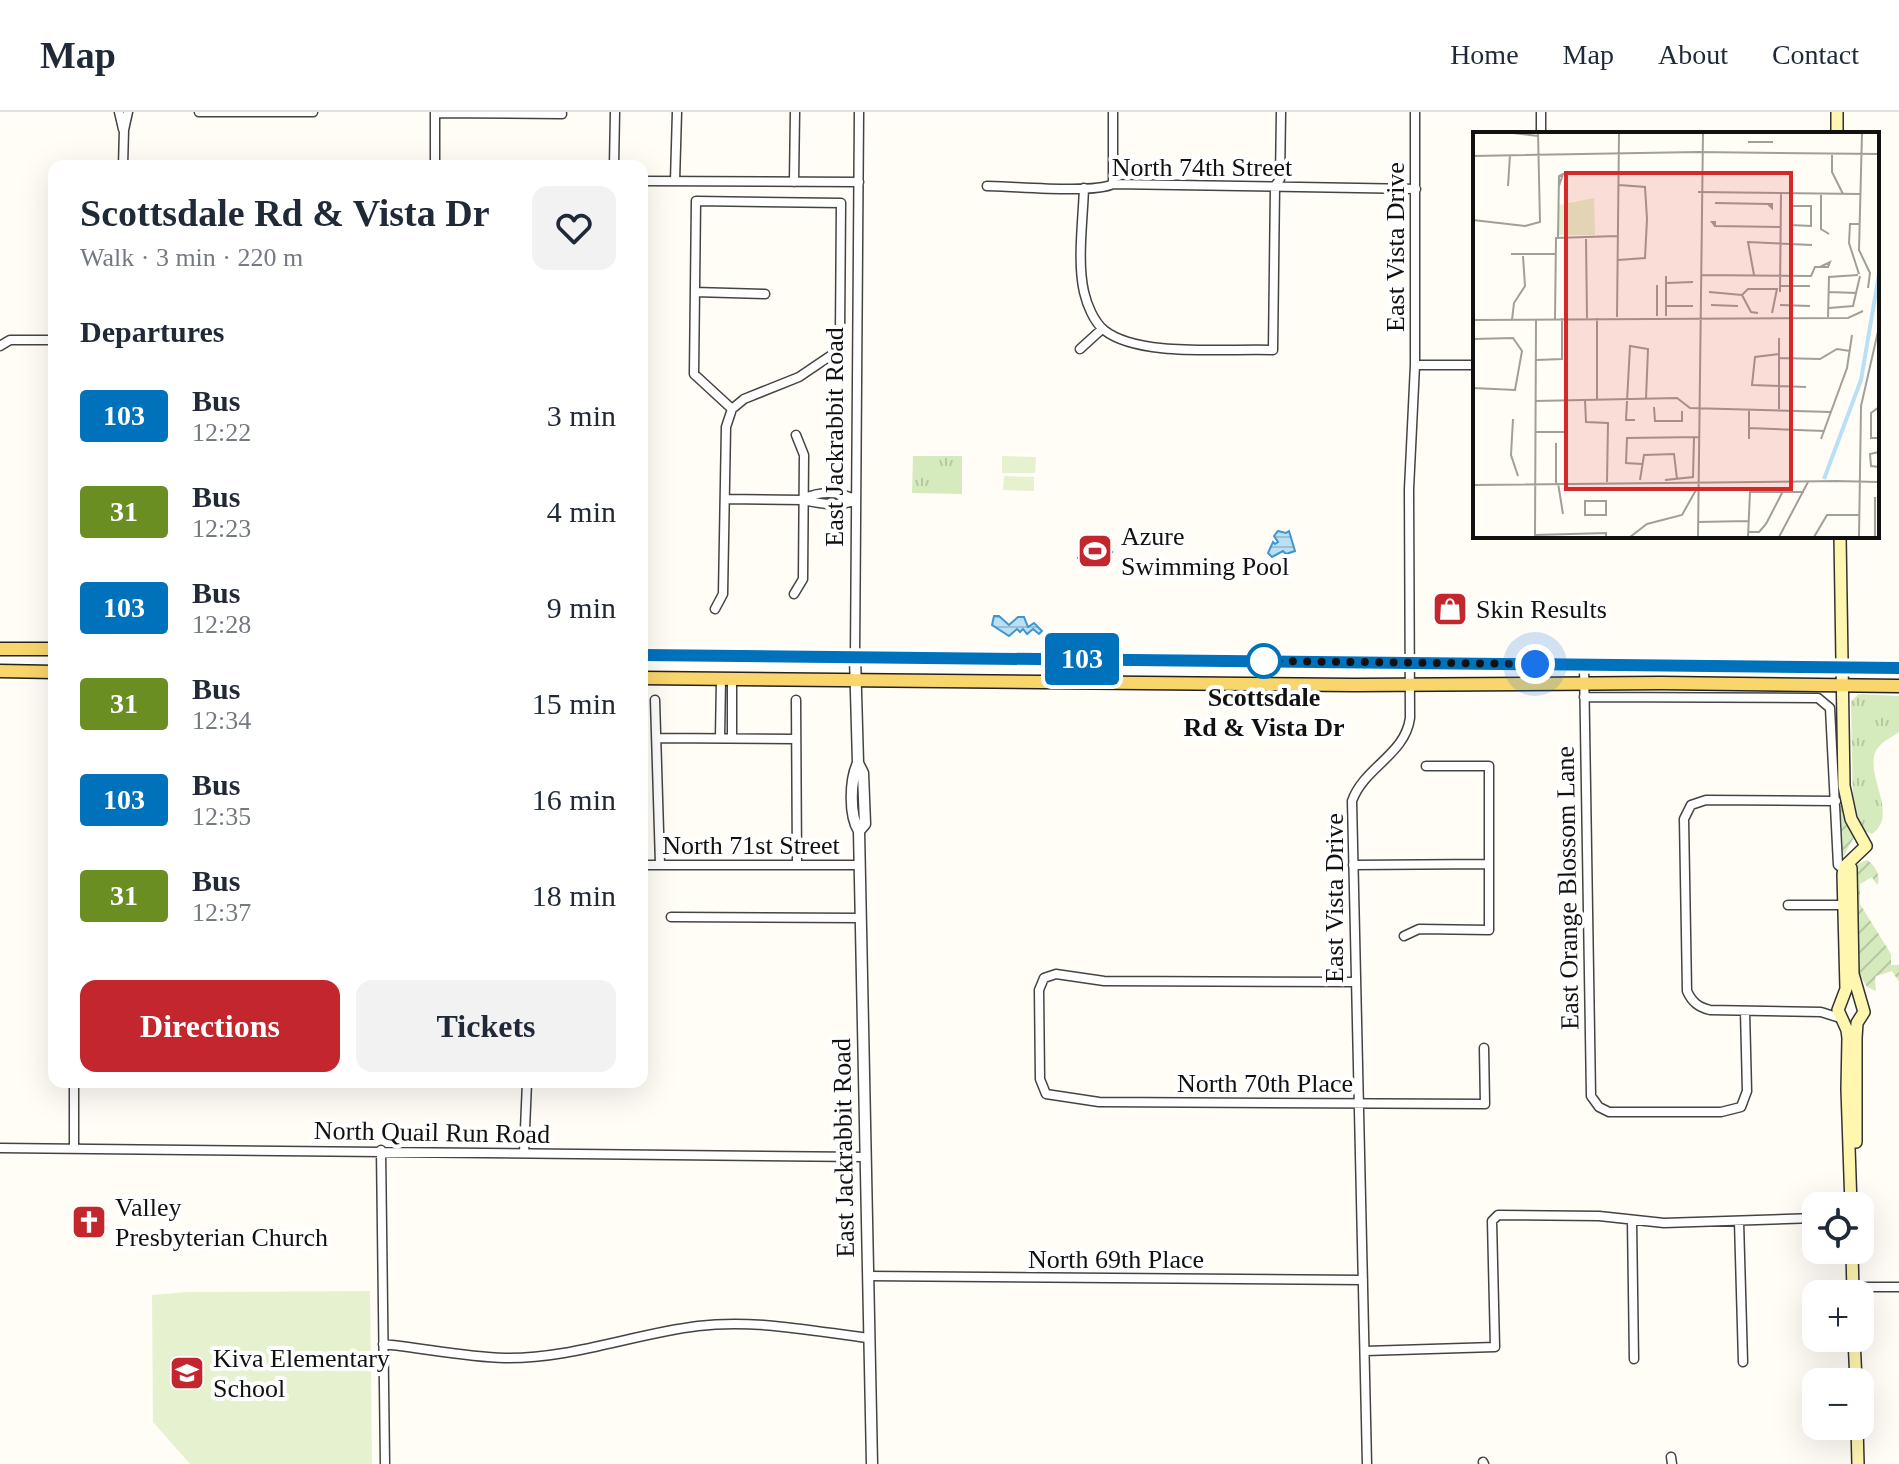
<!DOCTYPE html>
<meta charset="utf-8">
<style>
body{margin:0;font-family:Georgia,serif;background:#f2f2f3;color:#1f2937;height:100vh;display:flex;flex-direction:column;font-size:30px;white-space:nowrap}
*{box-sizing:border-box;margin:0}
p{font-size:26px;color:#747a83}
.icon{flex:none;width:44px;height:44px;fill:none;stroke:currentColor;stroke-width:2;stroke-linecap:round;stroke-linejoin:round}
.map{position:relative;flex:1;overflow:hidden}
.drawer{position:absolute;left:48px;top:48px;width:600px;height:928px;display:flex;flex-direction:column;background:#fff;border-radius:16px;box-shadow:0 8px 32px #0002}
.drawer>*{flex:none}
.badge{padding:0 16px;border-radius:6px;font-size:28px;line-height:52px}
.fabs{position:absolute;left:1802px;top:1080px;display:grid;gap:16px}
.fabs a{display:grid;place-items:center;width:72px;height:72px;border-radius:16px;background:#fff;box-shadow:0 8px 32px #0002;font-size:40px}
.you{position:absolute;width:40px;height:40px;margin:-20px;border:6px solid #fff;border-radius:50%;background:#1a73e8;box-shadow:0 0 0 12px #1a73e833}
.map>.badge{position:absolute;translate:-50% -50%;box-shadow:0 0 0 4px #fff}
h2{padding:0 32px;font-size:30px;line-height:72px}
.round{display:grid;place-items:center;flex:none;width:84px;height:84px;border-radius:16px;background:#f2f2f3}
.head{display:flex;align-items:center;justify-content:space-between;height:136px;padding:0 32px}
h1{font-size:38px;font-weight:700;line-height:60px}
.primary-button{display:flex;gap:16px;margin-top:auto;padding:16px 32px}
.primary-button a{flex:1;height:92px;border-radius:16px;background:#c4262e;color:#fff;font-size:32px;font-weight:700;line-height:92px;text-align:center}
.primary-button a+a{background:#f2f2f3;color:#1f2937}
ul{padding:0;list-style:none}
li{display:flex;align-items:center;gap:24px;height:96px;padding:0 32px}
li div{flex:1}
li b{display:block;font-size:30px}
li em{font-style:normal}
li .badge{min-width:88px;font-weight:700;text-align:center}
header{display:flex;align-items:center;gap:48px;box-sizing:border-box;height:112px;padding:0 40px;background:#fff;border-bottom:2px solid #e0e1e3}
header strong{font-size:38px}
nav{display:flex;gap:44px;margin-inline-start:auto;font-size:28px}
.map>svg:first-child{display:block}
.grass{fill:url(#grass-tufts)}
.garden{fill:url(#garden-furrows)}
.pitch{fill:#e6f2cf}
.water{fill:url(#water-rules);stroke:#3f96cf;stroke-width:2}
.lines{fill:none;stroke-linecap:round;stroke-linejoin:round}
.minor-casing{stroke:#444;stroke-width:11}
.tertiary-casing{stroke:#444;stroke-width:13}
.secondary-casing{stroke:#333;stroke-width:14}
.primary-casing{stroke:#222;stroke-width:15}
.minor{stroke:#fff;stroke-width:8}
.tertiary{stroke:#fff;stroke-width:10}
.secondary{stroke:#fff6b0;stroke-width:11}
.primary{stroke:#f9d66b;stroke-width:12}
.line-casing{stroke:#fff;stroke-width:18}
.line{stroke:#0072bc;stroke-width:12}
.walk{stroke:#111;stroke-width:8;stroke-dasharray:0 14.4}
.stop-dot{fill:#fff;stroke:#0072bc;stroke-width:4}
.labels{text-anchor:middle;stroke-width:8;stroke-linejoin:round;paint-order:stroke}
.street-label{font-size:26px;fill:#111;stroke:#fff}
.poi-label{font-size:26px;fill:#111;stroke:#fff;text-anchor:start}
.stop-label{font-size:26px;font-weight:bold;fill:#111;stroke:#fff}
.inset-river{fill:none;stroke:#b9e0f7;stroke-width:4}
.inset-road{fill:none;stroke:#a09f9a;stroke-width:2}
.view{fill:#d62828;fill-opacity:0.15;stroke:#d62828;stroke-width:4}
.inset-edge{fill:none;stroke:#111;stroke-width:4}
</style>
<header>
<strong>Map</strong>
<nav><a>Home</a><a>Map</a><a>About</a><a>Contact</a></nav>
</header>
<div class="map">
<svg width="1899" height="1352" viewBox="0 0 1899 1352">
<defs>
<pattern id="grass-tufts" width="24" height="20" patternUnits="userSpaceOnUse" patternTransform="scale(2)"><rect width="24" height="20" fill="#d5ebbd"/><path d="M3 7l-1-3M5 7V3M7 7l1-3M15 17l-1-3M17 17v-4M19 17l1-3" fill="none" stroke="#b6c8a1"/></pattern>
<pattern id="garden-furrows" width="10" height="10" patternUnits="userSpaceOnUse" patternTransform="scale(2)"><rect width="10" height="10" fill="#d5ebbd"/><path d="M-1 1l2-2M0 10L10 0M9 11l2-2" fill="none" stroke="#b6c8a1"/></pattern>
<pattern id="water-rules" width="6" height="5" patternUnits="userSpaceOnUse" patternTransform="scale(2)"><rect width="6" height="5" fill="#b9e0f7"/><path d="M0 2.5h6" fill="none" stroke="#9ebfd3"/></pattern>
</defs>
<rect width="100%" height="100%" fill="#fffdf5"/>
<path class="grass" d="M913,344h49v38l-50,-1z
M1858,582l41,2v36c-9,6 -20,11 -24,21 -9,24 24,62 -3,81l-9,-3 -10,-26 -2,-103z"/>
<path class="garden" d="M1833,591l8,98 13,36 -12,22z
M1867,748c7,4 15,16 10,25l-5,-8 -12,7v20l31,50v11h8v17l-7,-11 -16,5 -1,3 1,12 -9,-4 -9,-15 -2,-104 2,-4z"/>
<path class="pitch" d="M1002,344l34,1 -1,16h-33z
M1004,364l30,1v14l-31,-1z
M370,1179l2,173h-182l-37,-42 -1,-127 36,-3z"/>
<path class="water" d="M1278,419l8,2 3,-2 6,20 -9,3 -3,-3 -11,6 -4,-4 5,-11 2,2 3,-2 -4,-6z
M1092,426l5,6 -1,4 8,-6 8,10 -7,9 -8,-2 -8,3 -3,-3 -4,4 -4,-5 4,-4 -3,-4z
M994,504h5l10,9 9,-8h6l4,10 6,-4 8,8 -3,3 -6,-5 -6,5 -4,-5 -3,3 -3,-3 -8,7 -17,-11z"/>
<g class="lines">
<g class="minor-casing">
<path id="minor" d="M119,0l4,17
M199,0h114
M435,0v54
M435,1l127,1
M1541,22v-22
M123,54l1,-36 4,-18
M614,54l1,-54
M642,69l217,1
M675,69l2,-69
M794,70l1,-70
M1113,72v-72
M987,74c27,0 106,8 126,-2l303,5
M1084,76c-1,31 -7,74 0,104 3,13 10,30 20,38 35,28 124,18 169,20l2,-164 5,-7 1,-67
M696,89l145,2 -1,132 -7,19 -34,23 -55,22 -12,10 -38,-35z
M695,180l70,2
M0,234l10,-6h44
M1080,237l22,-20
M1415,253h60
M725,387l78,1c17,4 37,7 53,0
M804,387c15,-8 37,-8 52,1
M794,482l9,-15 1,-124 -8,-20
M715,497l8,-15 3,-167 6,-18
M855,545l4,-545
M1584,553l7,431 8,11 10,5h112l20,-5 6,-16 -2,-80
M732,567v59
M1584,585l234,1 12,10 8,157 6,5
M655,588l5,164
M796,588l1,164
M657,626l138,1
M720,626l1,-59
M1836,689l-130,-1 -15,5 -7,14 3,172c5,11 11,16 23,19l111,2 19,6
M642,753h218
M1353,753l136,-1
M1788,793h55
M671,805l189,1
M1404,824l15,-7 70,1v-164h-63
M1354,870l-250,-1 -48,-7 -12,4 -5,12 1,89 6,15 53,8 386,2 -1,-56
M0,1036l864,9
M74,1037v-67
M381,1038l4,314
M524,1041l3,-71
M1632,1109l2,138
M1739,1109l4,141
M868,1164l495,4
M1853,1175h46
M383,1232c40,4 82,13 122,14 66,1 128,-24 193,-32 57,-7 114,5 170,12
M1365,1239l130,-4 -3,-126 6,-6 101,1 65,7 152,-5
M1671,1345l1,7
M1483,1350l1,2
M1367,1352l-15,-663c12,-34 53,-46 58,-83l-1,-229 6,-124v-253"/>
</g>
<g class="tertiary-casing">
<path id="tertiary" d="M855,545l3,106c-8,17 -9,52 1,68l13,633
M858,651l5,10 2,51 -6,7"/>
</g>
<g class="secondary-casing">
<path id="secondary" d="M1837,22v-22
M1840,424l4,250 7,33 15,27 -21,20 -2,8 3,115 -8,21 9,20 1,8 -1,51 4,117
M1851,756l2,106 11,38 -7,11 -1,15v104
M1852,1138l1,44
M1854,1226l2,44
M1857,1314l1,38"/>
</g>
<g class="primary-casing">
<path id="primary" d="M0,537h54
M642,543l1257,13
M0,559l54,1
M642,566l712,7 307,-2 238,3"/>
</g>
<use href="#minor" class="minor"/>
<use href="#tertiary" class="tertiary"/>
<use href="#secondary" class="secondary"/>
<use href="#primary" class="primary"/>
</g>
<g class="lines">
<g class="line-casing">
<path id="line" d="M642,543l1257,13"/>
</g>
<use href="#line" class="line"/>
<path class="walk" d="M1264,549l271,3"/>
</g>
<defs>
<g id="stadium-square" transform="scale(1.8)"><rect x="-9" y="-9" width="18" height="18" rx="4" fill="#c4262e" stroke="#fff"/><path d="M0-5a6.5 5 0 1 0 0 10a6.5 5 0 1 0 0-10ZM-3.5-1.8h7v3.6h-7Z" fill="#fff"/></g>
<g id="shop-square" transform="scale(1.8)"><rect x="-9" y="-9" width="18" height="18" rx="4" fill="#c4262e" stroke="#fff"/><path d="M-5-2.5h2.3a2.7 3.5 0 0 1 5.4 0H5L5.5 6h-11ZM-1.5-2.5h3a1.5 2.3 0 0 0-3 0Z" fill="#fff"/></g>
<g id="church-square" transform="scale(1.8)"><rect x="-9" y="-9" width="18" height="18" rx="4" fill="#c4262e" stroke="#fff"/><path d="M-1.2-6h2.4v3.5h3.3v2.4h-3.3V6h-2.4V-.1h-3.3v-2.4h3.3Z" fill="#fff"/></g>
<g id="school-square" transform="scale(1.8)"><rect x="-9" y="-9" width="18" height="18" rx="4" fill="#c4262e" stroke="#fff"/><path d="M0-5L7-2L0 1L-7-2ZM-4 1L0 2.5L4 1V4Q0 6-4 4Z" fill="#fff"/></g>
</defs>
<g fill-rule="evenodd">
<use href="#stadium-square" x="1095" y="439"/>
<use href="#shop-square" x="1450" y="497"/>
<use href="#church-square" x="89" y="1110"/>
<use href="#school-square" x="187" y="1261"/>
</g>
<circle class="stop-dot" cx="1264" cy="549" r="16"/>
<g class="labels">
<g class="street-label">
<text x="1202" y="64">North 74th Street</text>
<text transform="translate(1395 135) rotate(-90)" y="9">East Vista Drive</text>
<text transform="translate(834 325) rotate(-90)" y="9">East Jackrabbit Road</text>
<text x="751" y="742">North 71st Street</text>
<text transform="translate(1567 776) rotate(-91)" y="9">East Orange Blossom Lane</text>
<text transform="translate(1334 786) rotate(-90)" y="9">East Vista Drive</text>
<text x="1265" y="980">North 70th Place</text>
<text transform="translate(432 1020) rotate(1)" y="9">North Quail Run Road</text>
<text transform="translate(843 1036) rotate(-91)" y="9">East Jackrabbit Road</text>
<text x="1116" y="1156">North 69th Place</text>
</g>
<g class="poi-label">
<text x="1121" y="433">Azure<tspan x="1121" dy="30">Swimming Pool</tspan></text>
<text x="1476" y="506">Skin Results</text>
<text x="115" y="1104">Valley<tspan x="115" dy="30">Presbyterian Church</tspan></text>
<text x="213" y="1255">Kiva Elementary<tspan x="213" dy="30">School</tspan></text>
</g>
<g class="stop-label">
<text x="1264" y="594">Scottsdale<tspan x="1264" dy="30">Rd &amp; Vista Dr</tspan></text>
</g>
</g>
<g transform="translate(1473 20)">
<rect width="406" height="406" fill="#fffdf5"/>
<path d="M121,66l1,37h-36v-30z" fill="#e6f2cf"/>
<path class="inset-river" d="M351,347l37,-99 18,-106"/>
<path class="inset-road" d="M40,1l25,3M389,1l-3,117 11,23 -2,15M275,10h25M225,20l181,2M359,21v19l11,22M0,24l225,-4M35,54l2,-31M225,60l162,2M348,62v35l8,5M242,71l53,1 4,4v-4h-4M318,74h20v20l-20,-1zM0,88l52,6 15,-4 -2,-89M242,94l-3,-4h3v4l65,1M85,105l1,-61 4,-2 -4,12M113,105l1,81M38,122h45M145,128l27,-2 2,-39 -2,-32 -26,-2M386,142l-10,-31 1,-19h9M228,143l110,1 4,-9h13l2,-5 -10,5M281,143l-6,-33 64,3M193,144v40M194,151l26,-1M307,154h30M236,160l33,3 6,-6h29l-5,24M307,160l1,-99M356,160l28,1M269,163l9,17 7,1M238,173l27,1M307,173l30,1M193,174h27M356,176l24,-2 7,-30M184,184v-31M144,185l2,-184M355,185l1,-40 29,-2M82,187l1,-81 62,-2M0,188l375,-2 15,-7M39,188l2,-17 11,-17 -2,-30M0,207l40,-1 9,13 -7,39 -42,-2M306,222l-24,3 -3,28 54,2M306,226l41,1 17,-10 13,2M63,228l26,-1v-41M112,268l1,22 22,1 -1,59M124,268v-82M63,269l141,-3 13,10 141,4M181,275l1,14h27v-10M406,275l-8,6v25h8M306,277v-71M40,287l-2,36 7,21M162,288h-9l4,-74 18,3 -2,50M276,296l75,3M63,300h30M276,307v-30M348,307l26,-71 5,-33M406,320l-9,2 1,12 8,1M169,332l-16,-1 1,-25 72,-1M167,348l4,-25 30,-1 3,25M192,348l28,-3 1,-40M362,349l44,1M83,351v-40M85,351l5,31M0,353l365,-4M112,369h21v14h-21zM225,390l50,-1M275,400h11l7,-8 17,-33M62,403l71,-2v4M62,405l1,-218M157,405l17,-13 35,-9 14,-25M225,405l5,-404M275,405l2,-45h54M306,405l29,-55M341,405l13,-22h32M386,405l2,-131 18,-79M402,405v-40"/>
<path class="view" d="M93,41h225v316h-225z"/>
<rect width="406" height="406" class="inset-edge"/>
</g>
</svg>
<div class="fabs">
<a><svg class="icon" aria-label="locate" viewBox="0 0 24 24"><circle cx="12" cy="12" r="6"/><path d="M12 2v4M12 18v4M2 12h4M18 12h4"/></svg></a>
<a>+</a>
<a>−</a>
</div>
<div class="you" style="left:1535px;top:552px"></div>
<b class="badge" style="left:1082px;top:547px;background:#0072bc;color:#fff">103</b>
<section class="drawer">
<div class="head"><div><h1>Scottsdale Rd &amp; Vista Dr</h1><p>Walk · 3 min · 220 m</p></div><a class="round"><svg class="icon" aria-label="heart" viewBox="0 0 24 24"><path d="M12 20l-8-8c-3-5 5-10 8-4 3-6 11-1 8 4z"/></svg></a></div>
<h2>Departures</h2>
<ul>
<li><span class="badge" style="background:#0072bc;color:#fff">103</span><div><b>Bus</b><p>12:22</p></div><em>3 min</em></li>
<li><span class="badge" style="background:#6b8e23;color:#fff">31</span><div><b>Bus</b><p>12:23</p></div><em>4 min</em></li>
<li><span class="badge" style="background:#0072bc;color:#fff">103</span><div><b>Bus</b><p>12:28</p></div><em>9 min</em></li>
<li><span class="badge" style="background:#6b8e23;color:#fff">31</span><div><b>Bus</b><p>12:34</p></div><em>15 min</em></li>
<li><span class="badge" style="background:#0072bc;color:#fff">103</span><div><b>Bus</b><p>12:35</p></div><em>16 min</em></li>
<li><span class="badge" style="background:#6b8e23;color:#fff">31</span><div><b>Bus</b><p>12:37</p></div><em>18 min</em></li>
</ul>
<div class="primary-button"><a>Directions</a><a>Tickets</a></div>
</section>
</div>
